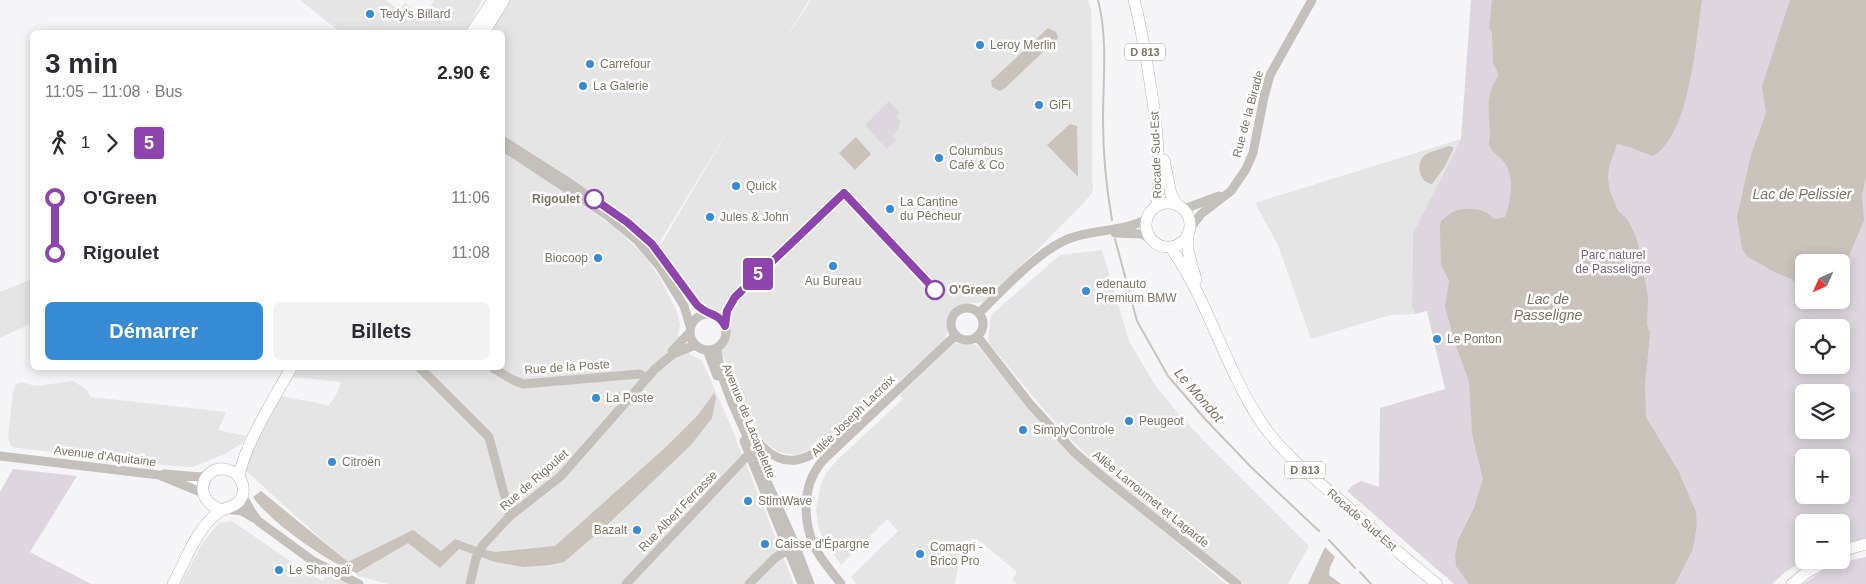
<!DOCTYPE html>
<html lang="fr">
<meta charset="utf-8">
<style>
body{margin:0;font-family:Arial,sans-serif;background:#f2f2f3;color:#2b2b33;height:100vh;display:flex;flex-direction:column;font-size:19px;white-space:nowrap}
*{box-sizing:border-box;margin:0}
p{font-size:16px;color:#7c7c81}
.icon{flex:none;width:28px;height:28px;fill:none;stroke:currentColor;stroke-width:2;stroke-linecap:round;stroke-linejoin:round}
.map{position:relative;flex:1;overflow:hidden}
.drawer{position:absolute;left:30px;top:30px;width:475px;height:340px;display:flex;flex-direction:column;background:#fff;border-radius:8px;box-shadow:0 2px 12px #0003}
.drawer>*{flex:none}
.badge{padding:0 10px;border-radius:4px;font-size:18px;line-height:32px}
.needle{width:32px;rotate:225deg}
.buttons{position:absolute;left:1795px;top:254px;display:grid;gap:10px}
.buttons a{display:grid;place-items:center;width:55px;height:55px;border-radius:8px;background:#fff;box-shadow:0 2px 12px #0003;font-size:25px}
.map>.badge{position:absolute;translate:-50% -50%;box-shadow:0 0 0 2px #fff}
.legs{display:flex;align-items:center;gap:8px;height:55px;padding:0 15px;font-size:16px}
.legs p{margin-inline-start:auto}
.overview{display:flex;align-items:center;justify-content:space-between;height:85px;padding:0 15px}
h1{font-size:28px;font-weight:700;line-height:38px}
.action{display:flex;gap:10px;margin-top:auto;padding:10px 15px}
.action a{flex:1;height:58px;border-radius:8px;background:#378bd5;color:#fff;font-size:20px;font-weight:700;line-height:58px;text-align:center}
.action a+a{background:#f2f2f3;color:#2b2b33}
ul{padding:0 15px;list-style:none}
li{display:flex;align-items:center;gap:18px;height:55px;font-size:19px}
li i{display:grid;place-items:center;width:8px;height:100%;margin:0 6px;background:currentColor}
li i::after{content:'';width:12px;height:12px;margin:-6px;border:4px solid;border-radius:50%;background:#fff}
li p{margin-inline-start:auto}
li:first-child i{background:linear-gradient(#0000 50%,currentColor 0)}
li:last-child i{background:linear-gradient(currentColor 50%,#0000 0)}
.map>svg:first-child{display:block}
.built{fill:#e5e5e5}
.green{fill:#ddd6de;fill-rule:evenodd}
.water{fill:#c9c3bb}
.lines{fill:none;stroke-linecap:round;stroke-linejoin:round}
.stream{stroke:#c9c3bb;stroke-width:2}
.major-casing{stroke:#b9b6b0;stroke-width:12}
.minor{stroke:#c4c1bc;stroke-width:9}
.major{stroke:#fff;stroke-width:11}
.line-1-casing{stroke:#fff;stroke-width:11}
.line-1{stroke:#8e44ad;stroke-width:8}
.poi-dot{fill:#378bd5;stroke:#fff;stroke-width:2}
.stop-1-dot{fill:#fff;stroke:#8e44ad;stroke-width:2.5}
.labels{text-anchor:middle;stroke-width:5;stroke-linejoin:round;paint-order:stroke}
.shield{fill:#fff;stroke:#a49e93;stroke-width:1}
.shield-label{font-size:11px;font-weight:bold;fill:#7d7565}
.poi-label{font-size:12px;fill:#7d7565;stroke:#fff;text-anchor:start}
.street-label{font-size:12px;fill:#7d7565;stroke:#fff}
.stop-label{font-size:12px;font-weight:bold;fill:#7d7565;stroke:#fff;text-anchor:end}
.park-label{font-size:12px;fill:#7b677a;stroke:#fff}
.water-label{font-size:14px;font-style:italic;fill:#7f7264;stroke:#fff}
</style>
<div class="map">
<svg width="1866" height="584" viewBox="0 0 1866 584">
<rect width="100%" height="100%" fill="#f5f4f7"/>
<path class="built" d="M300,0h86l13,10 6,-7 19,14 10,-17h48l-17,32h-125z
M507,0h302l-27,45 29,-45h277l3,10 1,36v134l1,6 -1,7 -10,12 -88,88 -10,9 -11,1 -23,10 -1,14 -5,14 -61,54 -59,47 -12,8 -17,5 -17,-3 -13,-10 -8,-11 -38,-84 6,-8 2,-7 -1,-8 -10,-10 -11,-3 -46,-63 74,-126 -76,124 -5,-2 -27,-30 -122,-76 -1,-106h-15z
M1461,139l-48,94 -1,73 3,8 -25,1 -79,24 -33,-94 -23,-42z
M503,151l110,75 29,27 18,25 17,34 3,13 -2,10 12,19 12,7 28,63 64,160h-405l-31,-8 -20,-22 -95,-86 37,-72 43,8 5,2 9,-13 4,-11 -48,-5 5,-9h204z
M1102,250l27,91 26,44 26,32 31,32 97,97 -21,38h-44l-134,-108 -38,-35 -31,-35 -53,-64 3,-27 69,-60z
M32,279v44l-32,15v-46z
M954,343l23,2 60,73 56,54 133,112h-209l-5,-4 5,-8 -40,-33 -14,2 -8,43h-99l-5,-7 47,-46 -11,-12 -46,46 -17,-24 -6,-15 -2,-16 5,-27 6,-11 10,-12 66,-61 -3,-4z
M73,381l13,8 5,8 135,15 -8,18 28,6 -4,7 -15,10 -34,14 -54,-4 -128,-16 -3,-10 5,-46 3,-7 5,-2 15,4z
M232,521l77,53 14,7 5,-11 31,14h-178l21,-41 17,-20z"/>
<path class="green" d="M1471,0h395v538l-25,6v-22h-37v38h1l-20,12 -13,12h-318l-107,-93 5,-5 9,-5 18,6 1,-79 65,-19 -18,-78 -12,3 -3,-8 1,-73 48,-94zM1804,262h37v38h-37zM1804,328h37v37h-37zM1804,392h37v38h-37zM1804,458h37v37h-37z
M889,101l11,12 -4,3 4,5 -2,9 -6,6 5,4 -10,9 -22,-24z
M13,469l64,7 -47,76 61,32h-91v-92z
M1866,557v27h-63l30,-20z"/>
<path class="water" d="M1492,0h210c-6,39 -12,136 -49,156 -12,-4 -24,-10 -36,-12l-8,23 -1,11 2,13 8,20 9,8 8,15 5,18 8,46 -1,27 3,8 -5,52 1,32 33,55 17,40 1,12 -4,25 -18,35h-206l-13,-18 -1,-10 3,-16 16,-32 9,-29 -11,-45 -3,-53 -13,-35 -11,-39 4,-26 -8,-16 -1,-38 1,-6c4,-3 8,-8 14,-10 12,-4 31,-3 39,8l11,-2c6,-15 10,-42 -1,-55 -5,-6 -13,-10 -15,-18 0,-3 1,-8 1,-11 -1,-20 -5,-40 8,-56l-1,-7 -4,-6 -1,-32 -3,-4z
M1790,0h76v176l-4,20 2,24 -23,55v-13h-18l-8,-5 -10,-1 -3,6 -1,8 3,3v18l-12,-12 -16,-6 -28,-16 -6,-8 -5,-32 14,-62 15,-42 -4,-27z
M1048,28l8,4 2,6 -53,50 -5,3 -8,-4 -1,-6z
M1070,124l7,2 1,51 -31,-32z
M856,137l15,17 -16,16 -16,-17z
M1449,146l4,1v3l-9,18 -12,16c-13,-1 -17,-21 -7,-29 6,-4 17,-6 24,-9z
M714,393l2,5 -4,20 -21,27 -84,80 -43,37 -14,3 -27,2 -28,-5 -36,-13 -19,19 -32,-25 -51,30c-29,-10 -88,-52 -104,-76l8,-6 87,71 65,-32 28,21 14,-12 30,11 11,2 59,-6 112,-100 31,-31z
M1325,547l10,10 -5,10 -1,8 12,9h-33z"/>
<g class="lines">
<path class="stream" d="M1098,0c10,38 5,81 5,120 0,34 3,66 9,100
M1115,239l22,82 31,55 37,43 46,48 68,64
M1329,540l26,28
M1360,572l11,12"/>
<g class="major-casing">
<path id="major" d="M1134,0c6,21 9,42 13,64 8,46 15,95 10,142
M472,32l21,-32
M484,32l20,-32
M1164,160l7,34 6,11
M1146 225a22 22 0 1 1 44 0a22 22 0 1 1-44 0Z
M1188,236v15l8,29
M1171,248c37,52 53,117 88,171 21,33 54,58 83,83 31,28 62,56 95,82
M239,477c5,-32 36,-80 52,-109
M1841,551l25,-7
M173,584c11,-20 20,-46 36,-63 3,-3 7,-8 11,-10 9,-5 17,-4 22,-14 4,-11 -2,-24 -14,-27 -25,-8 -39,31 -5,40
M1792,584l14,-11 23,-13"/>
</g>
<path class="minor" d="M502,140l66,42 71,50 13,12 28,40 25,30
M505,148l103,68 29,24 23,27 24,39 6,20
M1184,209l35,-13
M1191,227l10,-13 30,-23 15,-22 7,-16 11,-56 6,-22 42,-75
M1115,233l27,1 9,5
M951 324a16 16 0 1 1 32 0a16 16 0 1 1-32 0Z
M979,313c25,-24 58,-61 89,-74 25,-10 56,-7 79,-20
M690 332a18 18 0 1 1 36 0a18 18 0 1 1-36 0Z
M977,336l53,68 44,48 28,24 135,108
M717,348l3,23 12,32 62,139 16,42
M707,350l10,26
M672,351l18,-19
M420,368l69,69 21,79
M493,368l20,12 10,4 117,-10 6,4
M748,428c35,55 64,30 103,-2
M744,441l58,143
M0,456l159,19 44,18
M164,474l37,3 8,-3
M242,495l9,16 7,10 55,40 46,23
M224,509l18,2 12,7
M470,584l6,-26 7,-13 27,-29 51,-40 94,-107 18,-15 22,-9
M626,584l122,-129
M749,584l26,-26 13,-9
M841,584c-9,-12 -20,-24 -27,-38 -11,-26 -12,-59 6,-82 5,-6 11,-11 17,-17l119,-112"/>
<use href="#major" class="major"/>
</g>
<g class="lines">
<g class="line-1-casing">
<path id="line-1" d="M594,199l33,23 25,22 45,61c11,11 21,7 28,21l2,-15 8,-14 109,-104 91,97"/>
</g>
<use href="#line-1" class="line-1"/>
</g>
<g class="poi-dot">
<circle cx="370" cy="14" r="5"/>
<circle cx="980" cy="45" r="5"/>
<circle cx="590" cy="64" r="5"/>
<circle cx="583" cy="86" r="5"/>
<circle cx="1039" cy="105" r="5"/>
<circle cx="939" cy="158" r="5"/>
<circle cx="736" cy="186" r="5"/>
<circle cx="890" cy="209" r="5"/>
<circle cx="710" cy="217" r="5"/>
<circle cx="598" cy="258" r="5"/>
<circle cx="833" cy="266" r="5"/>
<circle cx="1086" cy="291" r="5"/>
<circle cx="1437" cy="339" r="5"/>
<circle cx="596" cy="398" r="5"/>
<circle cx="1129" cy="421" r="5"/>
<circle cx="1023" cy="430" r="5"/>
<circle cx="332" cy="462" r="5"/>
<circle cx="748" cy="501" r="5"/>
<circle cx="637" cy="530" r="5"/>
<circle cx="765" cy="544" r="5"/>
<circle cx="920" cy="554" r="5"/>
<circle cx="279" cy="570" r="5"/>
</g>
<g class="stop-1-dot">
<circle cx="594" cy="199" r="9"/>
<circle cx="935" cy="290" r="9"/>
</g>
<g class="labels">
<g class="shield">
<rect x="1125" y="43.5" width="40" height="17" rx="4"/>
<rect x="1285" y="461.5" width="40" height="17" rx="4"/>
</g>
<g class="shield-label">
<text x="1145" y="56">D 813</text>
<text x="1305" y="474">D 813</text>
</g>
<g class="poi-label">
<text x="380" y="18">Tedy's Billard</text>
<text x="990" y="49">Leroy Merlin</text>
<text x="600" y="68">Carrefour</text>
<text x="593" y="90">La Galerie</text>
<text x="1049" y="109">GiFi</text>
<text x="949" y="155">Columbus<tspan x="949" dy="14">Café &amp; Co</tspan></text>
<text x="746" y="190">Quick</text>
<text x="900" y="206">La Cantine<tspan x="900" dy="14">du Pêcheur</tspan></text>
<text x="720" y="221">Jules &amp; John</text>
<text x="588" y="262" text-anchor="end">Biocoop</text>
<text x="833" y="285" text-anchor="middle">Au Bureau</text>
<text x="1096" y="288">edenauto<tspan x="1096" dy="14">Premium BMW</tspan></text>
<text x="1447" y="343">Le Ponton</text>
<text x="606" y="402">La Poste</text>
<text x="1139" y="425">Peugeot</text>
<text x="1033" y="434">SimplyControle</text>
<text x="342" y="466">Citroën</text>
<text x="758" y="505">StimWave</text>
<text x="627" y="534" text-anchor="end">Bazalt</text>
<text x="775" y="548">Caisse d'Épargne</text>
<text x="930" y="551">Comagri -<tspan x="930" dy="14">Brico Pro</tspan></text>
<text x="289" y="574">Le Shangaï</text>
</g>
<g class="street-label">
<text transform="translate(1248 114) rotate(-75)" y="4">Rue de la Birade</text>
<text transform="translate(1156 155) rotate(-92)" y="4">Rocade Sud-Est</text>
<text transform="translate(567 367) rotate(-4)" y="4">Rue de la Poste</text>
<text transform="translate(853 416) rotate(-44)" y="4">Allée Joseph Lacroix</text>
<text transform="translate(749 421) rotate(68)" y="4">Avenue de Lacapelette</text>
<text transform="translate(105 456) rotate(7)" y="4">Avenue d'Aquitaine</text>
<text transform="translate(534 480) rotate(-41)" y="4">Rue de Rigoulet</text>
<text transform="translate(1151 499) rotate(39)" y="4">Allée Larroumet et Lagarde</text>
<text transform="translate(678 511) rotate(-46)" y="4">Rue Albert Ferrasse</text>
<text transform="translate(1362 520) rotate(41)" y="4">Rocade Sud-Est</text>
</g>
<g class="stop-label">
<text x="580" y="203">Rigoulet</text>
<text x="949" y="294" text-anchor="start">O'Green</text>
</g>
<g class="park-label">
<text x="1613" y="259">Parc naturel<tspan x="1613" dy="14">de Passeligne</tspan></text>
</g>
<g class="water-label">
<text x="1802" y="199">Lac de Pelissier</text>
<text x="1548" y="304">Lac de<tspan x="1548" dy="16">Passeligne</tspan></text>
<text transform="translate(1199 395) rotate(49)" y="5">Le Mondot</text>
</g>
</g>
</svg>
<div class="buttons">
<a><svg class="needle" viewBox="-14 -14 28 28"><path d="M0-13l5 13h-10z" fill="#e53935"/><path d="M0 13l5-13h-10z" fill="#7c7c81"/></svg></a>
<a><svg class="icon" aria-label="locate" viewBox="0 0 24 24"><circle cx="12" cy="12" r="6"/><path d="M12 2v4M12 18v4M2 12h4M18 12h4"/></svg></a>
<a><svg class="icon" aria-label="layers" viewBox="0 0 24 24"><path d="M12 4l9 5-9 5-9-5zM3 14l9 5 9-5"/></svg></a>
<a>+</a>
<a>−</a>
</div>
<b class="badge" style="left:758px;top:274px;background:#8e44ad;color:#fff">5</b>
<section class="drawer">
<div class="overview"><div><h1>3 min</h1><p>11:05 – 11:08 · Bus</p></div><b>2.90 €</b></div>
<div class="legs"><svg class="icon" aria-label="walk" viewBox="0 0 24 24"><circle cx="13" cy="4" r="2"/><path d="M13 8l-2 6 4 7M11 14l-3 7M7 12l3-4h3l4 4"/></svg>1<svg class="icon" aria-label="forward" viewBox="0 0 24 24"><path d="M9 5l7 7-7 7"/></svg><b class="badge" style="background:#8e44ad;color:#fff">5</b></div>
<ul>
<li><i style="color:#8e44ad"></i><b>O'Green</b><p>11:06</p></li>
<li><i style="color:#8e44ad"></i><b>Rigoulet</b><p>11:08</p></li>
</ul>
<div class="action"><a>Démarrer</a><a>Billets</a></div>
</section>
</div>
